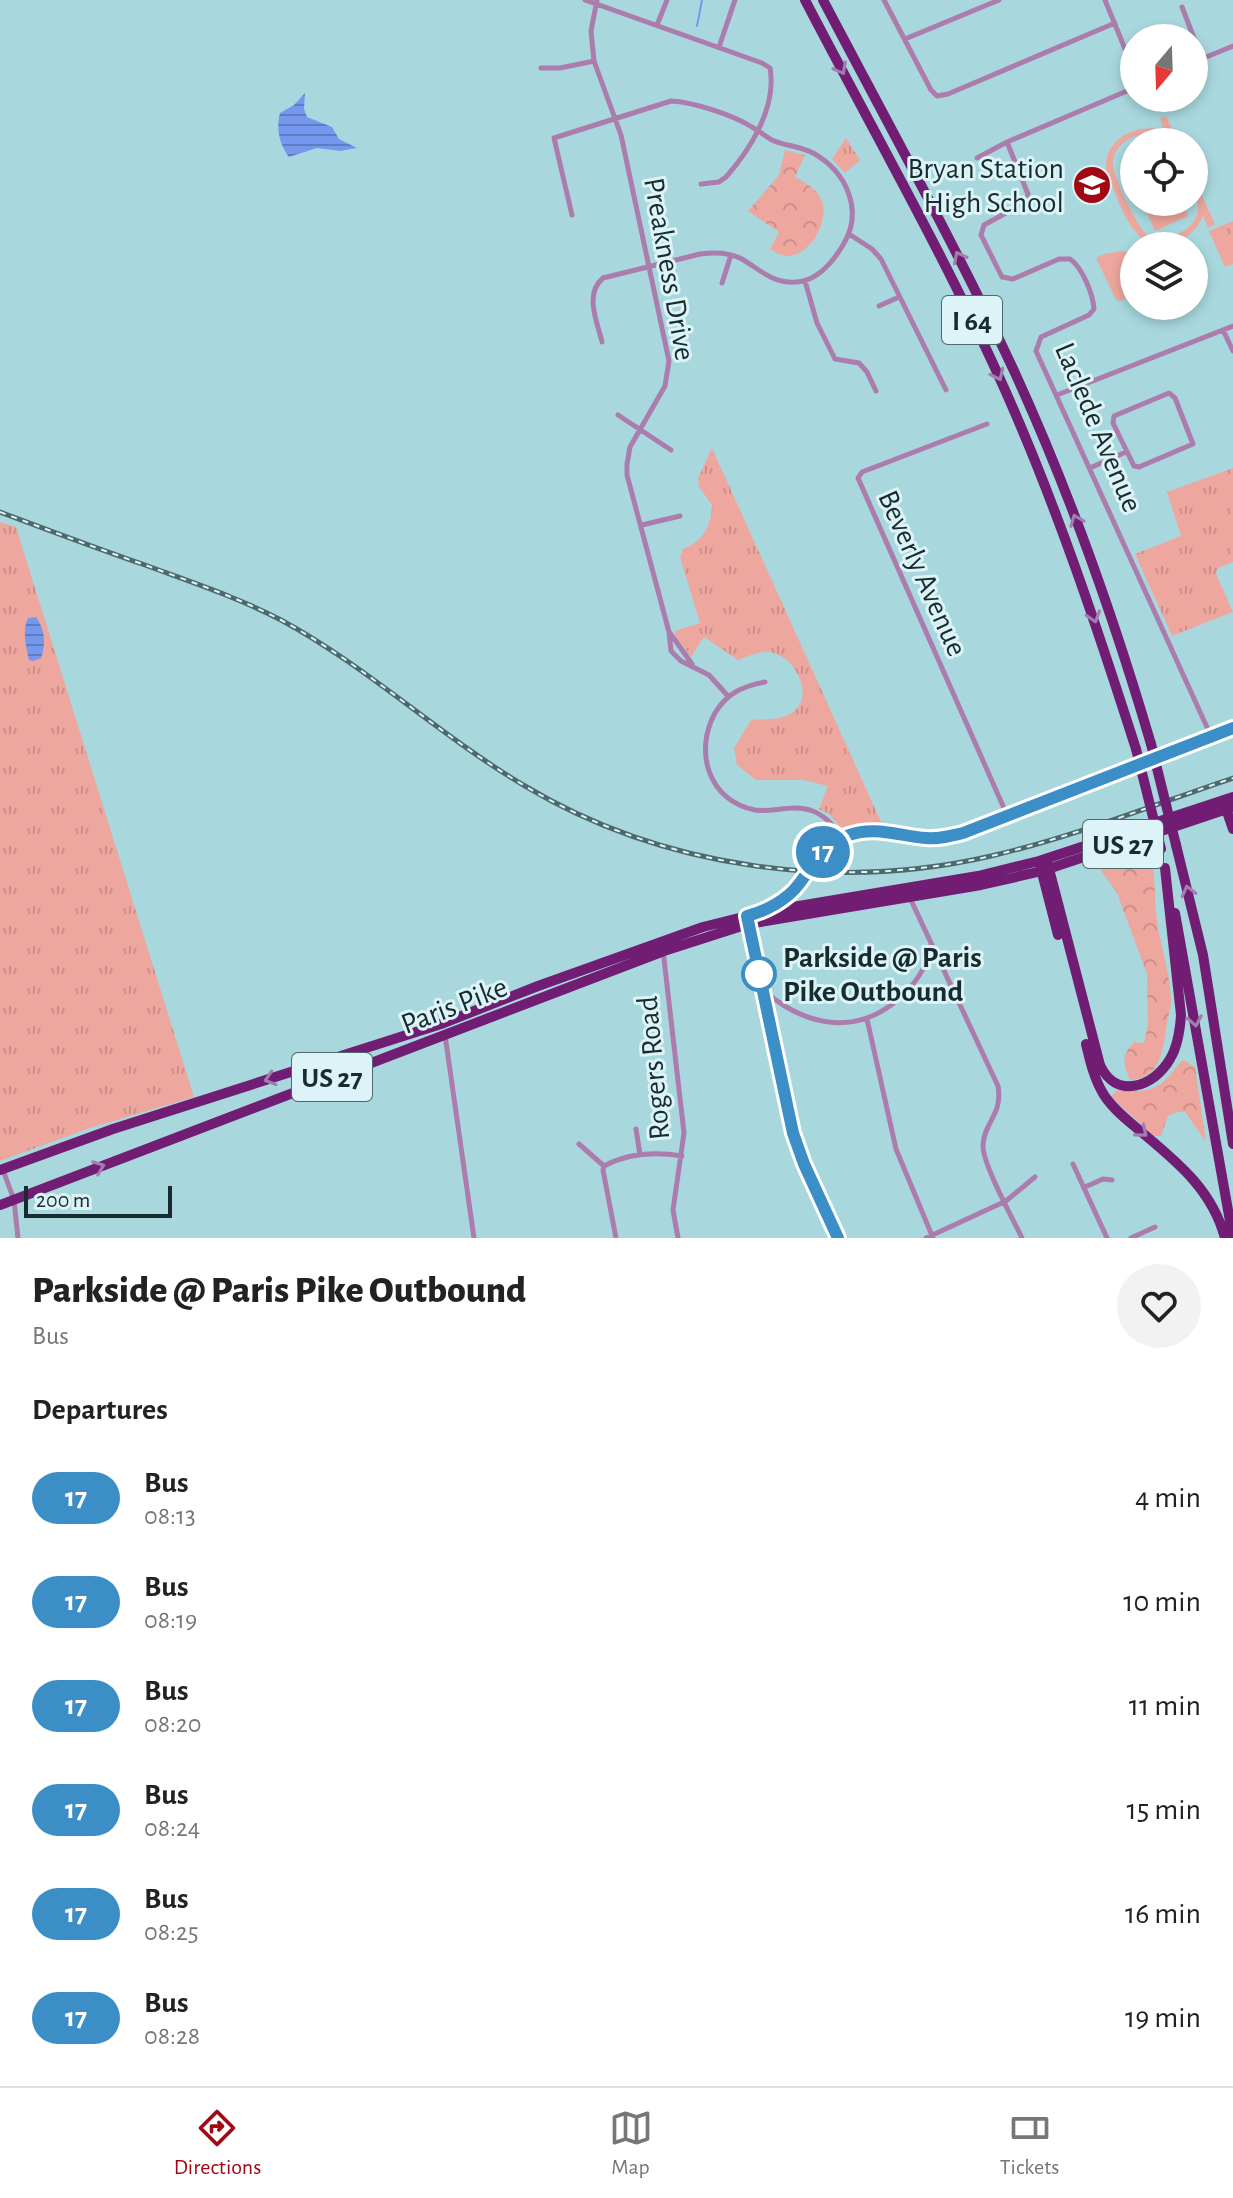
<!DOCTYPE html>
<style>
body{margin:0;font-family:"Alegreya Sans",sans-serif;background:#f2f2f2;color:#222;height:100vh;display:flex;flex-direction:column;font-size:30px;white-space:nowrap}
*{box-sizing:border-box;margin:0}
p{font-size:26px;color:#767676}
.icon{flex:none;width:44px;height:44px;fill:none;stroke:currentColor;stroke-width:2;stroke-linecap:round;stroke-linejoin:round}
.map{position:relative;height:1238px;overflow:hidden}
.side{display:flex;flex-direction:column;background:#fff;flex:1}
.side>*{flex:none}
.badge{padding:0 16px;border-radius:26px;font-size:28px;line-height:52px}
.needle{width:52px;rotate:199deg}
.controls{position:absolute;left:1120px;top:24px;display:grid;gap:16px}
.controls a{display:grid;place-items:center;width:88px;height:88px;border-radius:50%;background:#fff;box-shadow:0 4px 12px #0003;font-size:40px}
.scale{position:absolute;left:24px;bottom:20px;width:148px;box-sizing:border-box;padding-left:8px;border:4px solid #182b2e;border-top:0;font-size:22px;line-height:28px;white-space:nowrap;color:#182b2e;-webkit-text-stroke:6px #dcf4f7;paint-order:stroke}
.map>.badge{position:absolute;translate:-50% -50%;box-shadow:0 0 0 4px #fff}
h2{padding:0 32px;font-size:30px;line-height:72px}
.round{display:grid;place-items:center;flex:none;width:84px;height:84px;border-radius:42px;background:#f2f2f2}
.head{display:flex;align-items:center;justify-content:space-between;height:136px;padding:0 32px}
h1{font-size:38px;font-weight:800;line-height:60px}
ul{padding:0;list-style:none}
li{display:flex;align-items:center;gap:24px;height:104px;padding:0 32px}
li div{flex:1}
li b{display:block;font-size:30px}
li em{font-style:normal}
li .badge{min-width:88px;font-weight:700;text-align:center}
.tabs{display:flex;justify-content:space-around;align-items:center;height:112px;border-top:2px solid #e0e0e0;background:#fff;font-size:22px;color:#767676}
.tabs a{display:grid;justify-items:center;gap:4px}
.tabs .on{color:#a20814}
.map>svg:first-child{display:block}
.grass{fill:url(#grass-tufts)}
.forest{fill:url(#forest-crowns)}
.garden{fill:#eea79f}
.water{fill:url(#water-rules)}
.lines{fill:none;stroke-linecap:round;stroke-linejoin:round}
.stream{stroke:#7597ee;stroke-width:2}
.street{stroke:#ac7cac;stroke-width:5}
.secondary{stroke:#985299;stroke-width:7}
.highway{stroke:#711d74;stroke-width:10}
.rail-casing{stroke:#4c696e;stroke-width:5}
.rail{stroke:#dcf4f7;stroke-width:2;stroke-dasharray:6;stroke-linecap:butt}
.highway-bridge{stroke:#711d74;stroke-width:10}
.oneway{stroke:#a17eaf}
.line-casing{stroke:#fff;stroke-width:18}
.line{stroke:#3c8fc6;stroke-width:12}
.stop-dot{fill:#fff;stroke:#3c8fc6;stroke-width:4}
.labels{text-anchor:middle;stroke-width:6;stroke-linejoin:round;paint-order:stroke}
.shield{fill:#dcf4f7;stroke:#53676a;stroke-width:2}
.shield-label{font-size:28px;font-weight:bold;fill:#182b2e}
.poi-label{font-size:30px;fill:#182b2e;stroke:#dcf4f7;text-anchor:end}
.street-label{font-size:30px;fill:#182b2e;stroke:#dcf4f7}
.stop-label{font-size:30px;font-weight:bold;fill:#182b2e;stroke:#dcf4f7;text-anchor:start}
</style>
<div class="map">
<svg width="1233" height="1238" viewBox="0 0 1233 1238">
<defs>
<pattern id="grass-tufts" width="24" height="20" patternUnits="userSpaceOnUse" patternTransform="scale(2)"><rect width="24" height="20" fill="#eea79f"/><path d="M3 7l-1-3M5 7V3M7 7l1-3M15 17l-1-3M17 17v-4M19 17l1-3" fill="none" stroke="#cb9089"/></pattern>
<pattern id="forest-crowns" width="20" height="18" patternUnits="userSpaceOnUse" patternTransform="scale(2)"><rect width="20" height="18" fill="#eea79f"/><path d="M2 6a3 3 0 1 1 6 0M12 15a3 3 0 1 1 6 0" fill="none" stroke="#cb9089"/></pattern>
<pattern id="water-rules" width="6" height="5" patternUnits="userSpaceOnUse" patternTransform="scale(2)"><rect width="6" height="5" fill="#7597ee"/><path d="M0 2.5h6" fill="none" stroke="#5f7bc1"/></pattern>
</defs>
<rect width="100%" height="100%" fill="#a8d8de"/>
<path class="grass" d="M846,138l14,22 -15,13 -13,-14z
M1233,221v43l-8,3 -16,-36z
M712,448l170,376 -20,1 -18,6 -15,-17 -10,-5 9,-23 -25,-6h-47l-19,-15 -3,-17 17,-28c11,-1 27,0 37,-5 29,-14 10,-55 -14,-62 -12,-4 -25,3 -36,7l-34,-23 -13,20 -16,-22v-4l25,-8 -20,-66 3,-8c20,-8 28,-22 29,-44l-13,-18 -1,-9z
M1233,468v94l-15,6 -2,6 17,38 -61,24 -37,-82 46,-18 -14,-44z
M0,522l16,5 178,570 -104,31 -90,33z"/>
<path class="forest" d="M785,150l20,5 -10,22c9,5 20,11 25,20 12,21 -9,59 -33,59 -6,0 -12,-4 -17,-7l9,-17 -31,-21 31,-36z
M1135,846h10c12,21 9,44 11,67 3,29 14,58 15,87 0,8 -3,16 -4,24 -4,25 -6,55 -37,56 -7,-17 -9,-24 4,-38l10,1 4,-18 -1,-51 -30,-81 -22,-31z
M1184,1060l11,7 11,75 -21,-30h-8l-9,4 -7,20h-7l-43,-39 6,-7c17,2 37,3 49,-11 7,-6 10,-14 18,-19z"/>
<path class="garden" d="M1166,116l12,26h-9c-16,-16 -53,-6 -56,19 -2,13 24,66 35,75 18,6 48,-4 50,-27 0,-10 -4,-20 -4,-31l21,46 -7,4 -5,-12c-6,14 -17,24 -32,28 -40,9 -51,-43 -64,-71 -7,-32 29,-51 57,-43l-4,-11z
M1142,202h40l6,14 -33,15z
M1123,251l11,3v40l-14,7 -4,-1 -20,-42 8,-4z"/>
<path class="water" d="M305,93l-1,16 3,8 25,10 7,12 18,9 -17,3 -23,-3 -28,9c-10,-13 -13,-29 -9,-44l14,-8z
M36,617c9,13 10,27 5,41l-8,3 -4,-1c-3,-14 -7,-29 -1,-42z"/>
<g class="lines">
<path class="stream" d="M697,26l5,-26"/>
<path class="street" d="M585,0l177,63 8,5c7,38 -19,81 -44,109l-7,5 -18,2
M597,0l-6,31 3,30 27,74 48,226 -4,25 -35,61 -3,17v11l42,157 2,19 10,10 28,14 19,21
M884,0l47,90 6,6 11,-2 167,-71
M1105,0l29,71
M1182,7l12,31
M657,25l10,-25
M1194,38l8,21
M905,39l94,-39
M719,47l16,-47
M1194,62l39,-16
M541,68h19l34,-7
M1007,142l21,52 -2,8 -42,23 -3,10 21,42 11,2 46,-20h11c12,8 23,35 24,50l-5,6 -48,22 -5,14 175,385
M977,158l30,-16 127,-54
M572,215l-18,-77 117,-37c22,1 62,14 81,26 7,4 13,9 20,13 13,6 28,6 41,13 34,19 51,58 30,92 -9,15 -23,32 -40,36 -27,6 -41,-10 -61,-22 -13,-7 -28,-7 -42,-5l-97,24c-19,16 -6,43 -1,64
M849,234l23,15 9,10 65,131
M805,281l12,42 18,36 24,4 8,9 9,19
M722,283l9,-28
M879,306l20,-9
M1223,330l10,21
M1169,393l6,5 18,46 -54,23 -5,-1 -21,-43 1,-7z
M1057,395l176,-69
M618,415l53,35
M987,424l-125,48 -4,6 149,337
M1090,468l36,-16
M642,525l38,-9
M670,633l22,31
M765,682c-22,4 -38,11 -50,31 -21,38 -7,88 40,97 19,3 35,-6 55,0 15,5 23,15 32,27
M910,898l88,188c5,29 -14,36 -15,59 -1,18 30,74 39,93
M749,925l44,208 11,31 34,74
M663,950l21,183 -11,77 5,28
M764,991c44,37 96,46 140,3 14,-14 24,-29 27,-49
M867,1019l29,130 37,89
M445,1035l29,203
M636,1129l4,26
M579,1144l25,22
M1073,1164l34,74
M3,1170l11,30 4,38
M1085,1187l18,-8 9,1
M616,1238l-13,-68 1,-4c24,-13 53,-14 78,-10
M926,1238l80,-37 29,-24
M1131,1238l24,-11"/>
<path class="secondary" d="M768,909c10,-7 22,-14 30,-23 22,-25 24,-47 63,-54 31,-6 60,10 92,4l280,-109"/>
<path class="highway" d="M805,0c67,129 140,256 200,390 52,117 92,237 131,359
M823,0c65,124 133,246 192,373 55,120 99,245 136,371
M1225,806l8,23
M1176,845l27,110 30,189
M1040,865l18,70
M1048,865l52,200c16,35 54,22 70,-6 8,-13 10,-29 11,-44l-16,-147
M1175,913l58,325
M1086,1044c4,17 8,35 18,51 9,14 23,25 35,35 37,31 73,59 86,108
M0,1170l113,-41 328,-105 97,-38 165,-59 60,-15 215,-36 61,-15 194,-64
M0,1205l664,-254 84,-27 233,-39 61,-14 191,-64"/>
<g class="rail-casing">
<path id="rail" d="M0,512c48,18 96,36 145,53 46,17 92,32 136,55 87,47 159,116 244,166 137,82 311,106 466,70 82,-19 162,-51 242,-78"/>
</g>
<use href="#rail" class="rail"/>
<path class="highway-bridge" d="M1151,744l25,101
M1136,749l25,100"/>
</g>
<defs><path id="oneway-chevron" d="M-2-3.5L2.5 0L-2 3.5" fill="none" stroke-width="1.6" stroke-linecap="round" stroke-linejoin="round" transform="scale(2)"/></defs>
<g class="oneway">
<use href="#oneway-chevron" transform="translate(841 69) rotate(62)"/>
<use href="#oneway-chevron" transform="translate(959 257) rotate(-117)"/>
<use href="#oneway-chevron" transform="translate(998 375) rotate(65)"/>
<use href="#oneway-chevron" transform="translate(1076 520) rotate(-112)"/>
<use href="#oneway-chevron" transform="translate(1094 617) rotate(72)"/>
<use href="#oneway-chevron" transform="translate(1188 891) rotate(-104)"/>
<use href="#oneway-chevron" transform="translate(1195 1021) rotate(80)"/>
<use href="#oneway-chevron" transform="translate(270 1079) rotate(162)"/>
<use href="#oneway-chevron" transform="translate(1142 1132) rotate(40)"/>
<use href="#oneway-chevron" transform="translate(99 1167) rotate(-21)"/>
</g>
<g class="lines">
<g class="line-casing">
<path id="line" d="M838,1238l-34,-74 -11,-31 -46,-217c19,-5 40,-16 52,-32 14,-18 24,-40 47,-48 29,-11 52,0 80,2 13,1 25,-2 37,-5l270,-105"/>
</g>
<use href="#line" class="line"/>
</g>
<defs>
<g id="school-disc" transform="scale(2)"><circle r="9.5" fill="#a20814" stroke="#dcf4f7"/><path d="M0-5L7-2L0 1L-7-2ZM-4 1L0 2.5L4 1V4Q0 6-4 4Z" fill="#fff"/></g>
</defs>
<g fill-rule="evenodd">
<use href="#school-disc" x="1092" y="185"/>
</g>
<circle class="stop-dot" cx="759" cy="974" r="16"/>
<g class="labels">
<g class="shield">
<rect x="942" y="296" width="60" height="48" rx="6"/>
<rect x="1083" y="820" width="80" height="48" rx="6"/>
<rect x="292" y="1053" width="80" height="48" rx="6"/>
</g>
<g class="shield-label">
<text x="972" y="330">I 64</text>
<text x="1123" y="854">US 27</text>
<text x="332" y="1087">US 27</text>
</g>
<g class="poi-label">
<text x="1064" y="178">Bryan Station<tspan x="1064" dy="34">High School</tspan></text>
</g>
<g class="street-label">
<text transform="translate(670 269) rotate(80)" y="10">Preakness Drive</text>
<text transform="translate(1099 427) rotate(67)" y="10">Laclede Avenue</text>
<text transform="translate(923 573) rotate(66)" y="10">Beverly Avenue</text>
<text transform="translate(454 1005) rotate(-21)" y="10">Paris Pike</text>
<text transform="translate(653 1068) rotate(-95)" y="10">Rogers Road</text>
</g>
<g class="stop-label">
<text x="783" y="967">Parkside @ Paris<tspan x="783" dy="34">Pike Outbound</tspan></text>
</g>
</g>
</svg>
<div class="controls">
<a><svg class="needle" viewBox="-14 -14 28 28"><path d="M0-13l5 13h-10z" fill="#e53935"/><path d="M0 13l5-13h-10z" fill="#767676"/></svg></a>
<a><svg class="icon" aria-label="locate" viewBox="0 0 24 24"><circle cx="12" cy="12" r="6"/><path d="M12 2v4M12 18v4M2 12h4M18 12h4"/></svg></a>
<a><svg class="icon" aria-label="layers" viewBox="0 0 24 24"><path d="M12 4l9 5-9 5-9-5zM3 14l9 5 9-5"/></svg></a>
</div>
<div class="scale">200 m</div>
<b class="badge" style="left:823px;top:852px;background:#3c8fc6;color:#fff">17</b>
</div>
<section class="side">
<div class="head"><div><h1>Parkside @ Paris Pike Outbound</h1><p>Bus</p></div><a class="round"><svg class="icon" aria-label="heart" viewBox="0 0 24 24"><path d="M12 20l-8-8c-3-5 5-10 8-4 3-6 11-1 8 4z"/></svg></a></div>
<h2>Departures</h2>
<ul>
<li><span class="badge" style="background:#3c8fc6;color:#fff">17</span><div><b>Bus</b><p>08:13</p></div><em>4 min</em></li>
<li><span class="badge" style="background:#3c8fc6;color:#fff">17</span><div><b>Bus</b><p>08:19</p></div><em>10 min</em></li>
<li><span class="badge" style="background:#3c8fc6;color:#fff">17</span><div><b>Bus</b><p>08:20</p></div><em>11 min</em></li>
<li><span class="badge" style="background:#3c8fc6;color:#fff">17</span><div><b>Bus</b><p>08:24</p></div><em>15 min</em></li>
<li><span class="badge" style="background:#3c8fc6;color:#fff">17</span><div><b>Bus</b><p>08:25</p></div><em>16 min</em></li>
<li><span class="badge" style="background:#3c8fc6;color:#fff">17</span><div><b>Bus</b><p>08:28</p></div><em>19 min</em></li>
</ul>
</section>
<nav class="tabs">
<a class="on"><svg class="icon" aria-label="directions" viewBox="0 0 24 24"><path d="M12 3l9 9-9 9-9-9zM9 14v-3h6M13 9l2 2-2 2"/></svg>Directions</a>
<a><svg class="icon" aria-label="map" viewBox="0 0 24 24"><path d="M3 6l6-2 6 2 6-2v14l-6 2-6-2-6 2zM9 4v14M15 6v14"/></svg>Map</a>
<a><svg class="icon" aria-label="tickets" viewBox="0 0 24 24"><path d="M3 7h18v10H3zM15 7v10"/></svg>Tickets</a>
</nav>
